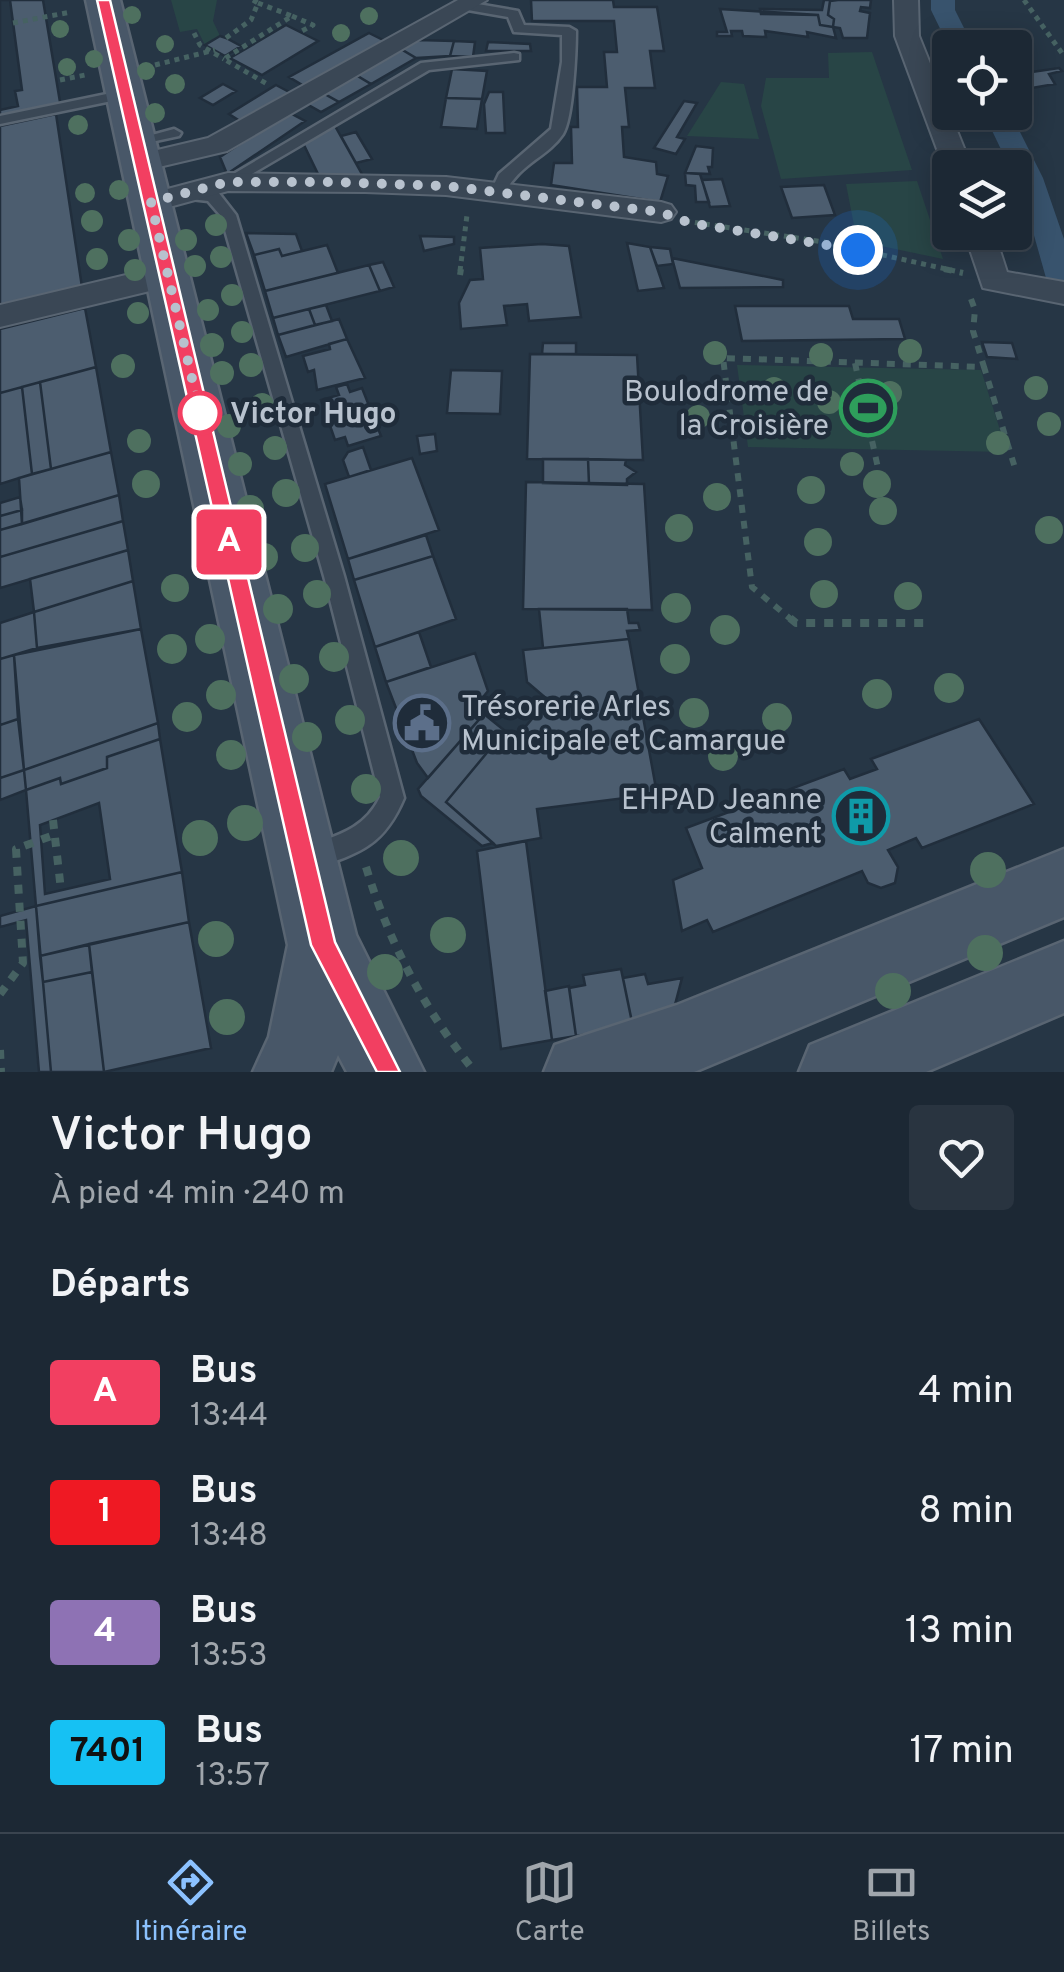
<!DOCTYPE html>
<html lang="fr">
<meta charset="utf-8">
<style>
body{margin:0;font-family:Overpass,sans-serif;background:#293440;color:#f1f3f6;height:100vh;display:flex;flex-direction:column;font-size:38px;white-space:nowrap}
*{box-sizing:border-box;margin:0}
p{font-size:32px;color:#a0a6ac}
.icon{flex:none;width:55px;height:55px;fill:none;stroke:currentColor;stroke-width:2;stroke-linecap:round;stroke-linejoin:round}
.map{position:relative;height:1072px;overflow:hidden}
.side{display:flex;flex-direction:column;background:#1c2834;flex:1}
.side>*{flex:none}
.badge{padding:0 20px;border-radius:8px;font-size:35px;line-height:65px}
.buttons{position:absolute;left:932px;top:30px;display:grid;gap:20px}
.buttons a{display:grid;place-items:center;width:100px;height:100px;border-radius:10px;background:#1c2834;box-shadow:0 5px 25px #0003,0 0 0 2px #3a444f;font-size:50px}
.you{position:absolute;width:50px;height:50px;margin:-25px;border:8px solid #fff;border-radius:50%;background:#1a73e8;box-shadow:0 0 0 15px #1a73e833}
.map>.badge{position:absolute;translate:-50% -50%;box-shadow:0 0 0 5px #fff}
h2{padding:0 50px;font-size:38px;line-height:90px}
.round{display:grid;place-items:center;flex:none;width:105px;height:105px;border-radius:10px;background:#293440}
.head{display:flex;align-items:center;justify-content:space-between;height:170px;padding:0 50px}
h1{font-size:48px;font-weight:600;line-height:75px}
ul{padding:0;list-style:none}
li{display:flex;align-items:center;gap:30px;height:120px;padding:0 50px}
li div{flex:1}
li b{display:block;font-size:38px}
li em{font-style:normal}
li .badge{min-width:110px;font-weight:700;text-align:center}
.menu{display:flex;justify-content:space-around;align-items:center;height:140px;border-top:2px solid #3a444f;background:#1c2834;font-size:28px;color:#a0a6ac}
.menu a{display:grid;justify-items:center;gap:5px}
.menu .selected{color:#8cc2ff}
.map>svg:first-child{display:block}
.green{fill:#284546}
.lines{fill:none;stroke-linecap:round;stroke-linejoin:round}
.canal{fill:#38536d;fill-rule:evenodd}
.building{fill:#4c5d6f;stroke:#212e3c;stroke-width:2.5;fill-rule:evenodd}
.lane-casing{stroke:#596572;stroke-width:5}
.street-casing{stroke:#596572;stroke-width:4}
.secondary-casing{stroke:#596572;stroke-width:5}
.path-far2{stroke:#466262;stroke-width:5;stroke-dasharray:5 5;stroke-linecap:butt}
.path-far1{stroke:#466262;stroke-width:6;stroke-dasharray:8 8;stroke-linecap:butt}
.path{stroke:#466262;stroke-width:8;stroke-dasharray:9 9;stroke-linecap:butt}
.lane{fill:#3a4755;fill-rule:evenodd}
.street{fill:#3a4755;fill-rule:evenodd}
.secondary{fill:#485768;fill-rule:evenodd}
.tree{fill:#4e705f}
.line{fill:#f23f61;stroke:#fff;stroke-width:2.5}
.walk{stroke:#b8c2ce;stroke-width:10;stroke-dasharray:0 18}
.stop-dot{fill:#fff;stroke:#f23f61;stroke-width:5}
.labels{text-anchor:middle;stroke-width:9;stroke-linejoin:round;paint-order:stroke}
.poi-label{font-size:30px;fill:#b8c2ce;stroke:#1f2c3a;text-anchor:end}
.stop-label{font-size:30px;font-weight:bold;fill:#b8c2ce;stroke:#1f2c3a;text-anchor:start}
</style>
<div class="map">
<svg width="1064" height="1072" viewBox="0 0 1064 1072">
<rect width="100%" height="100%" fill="#263645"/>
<path class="green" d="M171,0h46l-4,21 7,15 -15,9 -8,-16 -17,3z
M872,52l40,118 -131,9 -20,-73 5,-28h63l-1,-25z
M721,82l23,2 15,55 -72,-3z
M917,181l26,78 -86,-18 -11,-57z
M737,365l244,5 26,82 -259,-5z"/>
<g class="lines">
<path class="canal" d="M931,0h24v10l19,38 -24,1 -19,-39z
M983,112h27l33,66 21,61v57l-11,-3 -5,-8 -33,-117h-5z"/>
</g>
<path class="building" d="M0,0h10l12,90 -7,1 3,15 -18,4z
M0,0h43l18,108 -61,13z
M531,0h82l1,7h43l7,44h-14l5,37h-30l4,39h-7l2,30 32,5 1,12 11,2 -8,26 -109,-17 3,-22h18l-1,-36h7l-1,-40h30l-3,-35h13l-3,-31h-82z
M824,0h14l-8,1 -2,14 6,4 -1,8 -13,-2 -2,-10 -57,-1 -1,-5 62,1z
M838,0h33l-1,8 -9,-1 -1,4 10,2 -3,25h-24l-3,-10 -7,-1 1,-8 -6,-4 2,-14z
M720,9l98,6 2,10 13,2 3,11 -29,-6 1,5 -43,-6 1,6 -23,-1 -1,-5h-11l1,5h-15v-4h10z
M286,25l32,16 -56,34 -32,-17z
M369,33l16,8 -81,45 -15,-9z
M220,36l6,2 15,8 -16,10 -20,-11z
M418,40l36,1 -4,15 -34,2 -15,-9z
M454,41l21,1 -2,15 -23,-1z
M488,42l42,2 1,7h-45z
M401,49l15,9 -45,26 -15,-9z
M1059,68l3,3 -13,3 6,10 -23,4 -14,-14z
M452,69l35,2 -5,28 -36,-1z
M356,75l15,9 -32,18 -16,-9z
M223,84l13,7 -23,14 -13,-7z
M276,85l15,8 -48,30 -14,-9z
M489,92h14l2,41h-19l-2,-29z
M323,93l16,9 -18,10 -16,-9z
M446,98l36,1 -5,30 -36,-2z
M684,101l13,2 -20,34 8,2 -9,15 -22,-6z
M288,112l17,9 -78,53 -7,-17z
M56,114l26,173 -82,19v-180z
M335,126l28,50h-44l-16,-33z
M356,132l16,27 -16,4 -15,-27z
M696,146l17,2 -1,19h-4l2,7 -25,-1z
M685,173l15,1 9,28h-13l-1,-16 -9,-1z
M722,179l8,27 -20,1 -8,-27z
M824,185l11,30 -43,3 -11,-31z
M246,233l50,1 6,17 -20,5 -3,-7 -25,6z
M420,236l34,1v7l-30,7z
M627,243l23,4 14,41 -26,3z
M542,244l27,2 12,71 -52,4 -2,-17 -23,2 3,19 -46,4 -2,-26 11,-23 13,-1 -3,-31z
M327,245l11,28 -73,18 -11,-36 25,-6 3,7z
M650,247l20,2 3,15 -16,2z
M672,258l111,22v7l-103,1z
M383,262l11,25 -14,4 -11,-26z
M369,265l11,26 -107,27 -8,-27z
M326,305l6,16 -17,4 -6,-16z
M735,306h114l4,13h46l6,20 -163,2z
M85,308l11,59 -96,26v-64z
M309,309l6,16 -37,10 -5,-17z
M339,319l8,20 -61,18 -8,-22z
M347,339l18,39 -48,12 -3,-20 -6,2 -5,-16 27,-7 -1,-5z
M982,342l30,1 5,16 -30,-2z
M543,343h33v11h-34z
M530,354l107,1 6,105 -116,-1z
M96,367l15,85 -60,17 -11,-87z
M451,370l51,1 -2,43 -53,-1z
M40,382l11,87 -19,5 -10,-87z
M347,384l3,8 12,-4 19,48 -33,10 -3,-9 -10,3 -14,-40 18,-5 -3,-8z
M22,387l10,87 -32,10v-91z
M435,434l2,17 -17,3 -3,-18z
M363,447l8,23 -22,7 -6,-17 5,-8z
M111,452l8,43 -97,29 -3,-46z
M412,458l27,72 -91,29 -23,-75z
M543,459h45l1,25 -46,-1z
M588,459l38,1 -1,5 11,7 -9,7v6l-38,-1z
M526,482l118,2 8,126 -129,-1z
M119,495l4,26 -123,36v-27z
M20,497l2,13 -22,6v-13z
M22,510v14l-22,6v-14z
M123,521l5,29 -128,38v-31z
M426,535l7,21 -79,24 -6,-21z
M128,550l5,31 -99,31 -4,-33z
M433,556l23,63 -81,28 -21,-67z
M133,581l8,48 -104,19 -3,-36z
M539,609h88l2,14h9l2,7 -13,1 2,8 -86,9z
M34,612l3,36 -37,11v-36z
M141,629l17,94 -134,47 -10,-115z
M419,632l12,35 -45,15 -11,-35z
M629,639l28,155 -120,15 4,29 -45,8 -50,-44 59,-71 10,8 33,-39 -21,-18 -4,-32z
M475,653l13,38 -13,16 9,7 -56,64 -11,-15 -31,-81z
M14,655l4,64 -18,6v-66z
M484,714l21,17 -59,71 47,41 -11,3 -61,-50 -3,-7z
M18,719l6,51 -24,8v-53z
M979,719l55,85 -112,44 -6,-10 -28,12 10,17 -3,16 -14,5 -13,-5 -6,-12 -149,61 -6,-12 -25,11 -9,-51 29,-12 -16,-40 158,-59 6,10 27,-10 -6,-10z
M158,723l2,16 -53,18v11l-46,16 -1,-6 -34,12 -2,-20z
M160,739l22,133 -146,34 -10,-116 34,-12 1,6 46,-16v-11zM99,803l11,76 -65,15 -5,-69z
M24,770l2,20 -26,10v-22z
M526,841l26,199 -51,9 -24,-198z
M182,872l7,50 -149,34 -4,-50z
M36,906l7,76 8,90h-12l-13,-152 -26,7v-11z
M189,922l22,126 -107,24 -15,-128z
M89,944l3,28 -49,10 -3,-26z
M621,969l12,58 -57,9 -7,-48 16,-3 -2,-10z
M92,972l12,100h-53l-8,-90z
M645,974l3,10 34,-6 -11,42 -38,7 -10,-49z
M569,986l7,50 -24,4 -7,-49z"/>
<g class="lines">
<g class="lane-casing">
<path id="lane" d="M466,2l52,9 6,14 45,2 7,4c0,20 -3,88 -13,103 -17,25 -43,28 -60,62l-5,2 -8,-5 9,-19 52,-45 11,-67v-27l-48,-3 -6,-15 -46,-8v-6z
M514,53l5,1v6l-90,10 -196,115h-10l-3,-3 201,-119z
M126,90l5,1v6l-131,27v-8z
M174,129l7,4 -2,3 -42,9 -7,-4z
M187,189l31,3 18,23 108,361 60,222c-21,50 -47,56 -95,72l-9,-3 -3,-9 3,-9c33,-13 63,-17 80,-52l-56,-221 -103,-360 -13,-15 -26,-3v-8z"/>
</g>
<g class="street-casing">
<path id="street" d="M458,0h29l-260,151 -85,20 -10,-3 -4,-6 4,-6 76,-18z
M894,0h24l1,36 53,132h-22v7l-6,-7 -49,-132z
M228,173l218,4 215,25 10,3 5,7 -5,7 -10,3 -215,-27 -81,-3 -137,-1 -77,21 -10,-2 -4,-7 4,-7z
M964,232h30l13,40 57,10v22l-81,-16z
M168,265l11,3 4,8 -4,8 -179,43v-22z"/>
</g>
<g class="secondary-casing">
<path id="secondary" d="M86,0h34l236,935 68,137h-77l-9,-17 -7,17h-78l16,-35 19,-92z
M1064,849v68l-370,155h-150l11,-27 122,-40z
M1064,941v72l-138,59h-127l11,-27z"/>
</g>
<path class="path-far2" d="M1024,0l40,56
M258,3l34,13 -68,43 43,25
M292,16l21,9 -13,7
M13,23l58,-11
M194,33l6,12 24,14
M226,38l25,-18 7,-17 -5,-3
M155,65l60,-15
M60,80l25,-5
M685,221l139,21 131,29
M460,271l7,-56"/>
<path class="path-far1" d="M944,269l19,4
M460,275l1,-6
M971,299l4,11 -2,21 11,36
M855,363l23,105
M793,621l-41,-34 -29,-229 261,9 31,101"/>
<path class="path" d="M790,618l6,5h134
M53,820l8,70
M366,867c23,76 59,144 109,205
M0,994l23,-31 -7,-114 38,-14
M0,1050l1,22"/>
<use href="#lane" class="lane"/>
<use href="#street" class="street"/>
<use href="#secondary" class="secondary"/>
</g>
<g class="tree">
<circle cx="132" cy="15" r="9"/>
<circle cx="369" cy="16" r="9"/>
<circle cx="60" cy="29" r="9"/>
<circle cx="341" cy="33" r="9"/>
<circle cx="165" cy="44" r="9"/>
<circle cx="94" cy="59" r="9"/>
<circle cx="67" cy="67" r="9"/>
<circle cx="146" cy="71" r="9"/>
<circle cx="175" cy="84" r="10"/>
<circle cx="155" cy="113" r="10"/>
<circle cx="78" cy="125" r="10"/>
<circle cx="119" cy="190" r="10"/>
<circle cx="85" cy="193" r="10"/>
<circle cx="92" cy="221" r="11"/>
<circle cx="216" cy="225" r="11"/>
<circle cx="129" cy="240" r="11"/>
<circle cx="186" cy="240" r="11"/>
<circle cx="221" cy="257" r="11"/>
<circle cx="97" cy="259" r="11"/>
<circle cx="195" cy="266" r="11"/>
<circle cx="135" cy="270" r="11"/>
<circle cx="232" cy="295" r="11"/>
<circle cx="208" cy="310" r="11"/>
<circle cx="138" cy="313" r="11"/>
<circle cx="242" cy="332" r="11"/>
<circle cx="212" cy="345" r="12"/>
<circle cx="910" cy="351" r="12"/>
<circle cx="715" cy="353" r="12"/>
<circle cx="821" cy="355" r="12"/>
<circle cx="251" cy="365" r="12"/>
<circle cx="123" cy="366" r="12"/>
<circle cx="222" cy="373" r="12"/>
<circle cx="1036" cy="388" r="12"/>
<circle cx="774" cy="389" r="12"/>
<circle cx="890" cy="393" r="12"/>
<circle cx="829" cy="402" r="12"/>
<circle cx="262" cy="405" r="12"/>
<circle cx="698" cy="417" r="12"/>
<circle cx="1049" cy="424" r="12"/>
<circle cx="229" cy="426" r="12"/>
<circle cx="139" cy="441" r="12"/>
<circle cx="998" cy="443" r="12"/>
<circle cx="275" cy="448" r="12"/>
<circle cx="240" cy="464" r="12"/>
<circle cx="852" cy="464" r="12"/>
<circle cx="146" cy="484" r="14"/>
<circle cx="877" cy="484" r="14"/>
<circle cx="811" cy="490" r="14"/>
<circle cx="286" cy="493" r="14"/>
<circle cx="717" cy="497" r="14"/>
<circle cx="250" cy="509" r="14"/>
<circle cx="883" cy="511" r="14"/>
<circle cx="679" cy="528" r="14"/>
<circle cx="1049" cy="530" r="14"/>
<circle cx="818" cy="542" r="14"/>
<circle cx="305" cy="548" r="14"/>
<circle cx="264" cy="557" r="14"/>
<circle cx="175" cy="588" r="14"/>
<circle cx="317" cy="594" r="14"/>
<circle cx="824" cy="594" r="14"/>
<circle cx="908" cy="596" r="14"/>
<circle cx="676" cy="608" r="15"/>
<circle cx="278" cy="609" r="15"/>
<circle cx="725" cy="630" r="15"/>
<circle cx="210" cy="639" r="15"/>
<circle cx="172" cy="649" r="15"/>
<circle cx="334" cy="657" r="15"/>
<circle cx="675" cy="659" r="15"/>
<circle cx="294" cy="679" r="15"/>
<circle cx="949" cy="688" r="15"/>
<circle cx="877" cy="694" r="15"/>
<circle cx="221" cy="695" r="15"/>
<circle cx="694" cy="713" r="15"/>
<circle cx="187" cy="717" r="15"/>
<circle cx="777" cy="718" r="15"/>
<circle cx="350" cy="720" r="15"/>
<circle cx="307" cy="737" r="15"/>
<circle cx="231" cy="755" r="15"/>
<circle cx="723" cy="756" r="15"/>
<circle cx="366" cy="789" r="15"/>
<circle cx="245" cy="823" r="18"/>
<circle cx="200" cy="838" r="18"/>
<circle cx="401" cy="858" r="18"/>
<circle cx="988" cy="870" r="18"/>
<circle cx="448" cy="935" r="18"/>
<circle cx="216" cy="939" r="18"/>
<circle cx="985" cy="953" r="18"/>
<circle cx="385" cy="972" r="18"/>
<circle cx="893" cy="991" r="18"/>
<circle cx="227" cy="1017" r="18"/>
</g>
<path class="line" d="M97,0h13l225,942 65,130h-23l-66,-127z"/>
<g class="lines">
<path class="walk" d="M200,413l-49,-211 77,-20h103l115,4 214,26 30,11 168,27"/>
</g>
<defs>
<g id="stadium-ring" transform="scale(2.875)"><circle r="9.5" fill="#1f2c3a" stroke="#2e9e5b" stroke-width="1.5"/><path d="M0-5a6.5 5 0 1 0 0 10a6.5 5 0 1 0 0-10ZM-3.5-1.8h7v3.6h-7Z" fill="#2e9e5b"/></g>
<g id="civic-ring" transform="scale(2.875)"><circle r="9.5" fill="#1f2c3a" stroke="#5c6f8a" stroke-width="1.5"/><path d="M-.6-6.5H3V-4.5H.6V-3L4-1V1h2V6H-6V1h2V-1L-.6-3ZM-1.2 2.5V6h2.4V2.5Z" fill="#5c6f8a"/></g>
<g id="building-ring" transform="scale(2.875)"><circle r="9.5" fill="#1f2c3a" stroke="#0f9aa8" stroke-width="1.5"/><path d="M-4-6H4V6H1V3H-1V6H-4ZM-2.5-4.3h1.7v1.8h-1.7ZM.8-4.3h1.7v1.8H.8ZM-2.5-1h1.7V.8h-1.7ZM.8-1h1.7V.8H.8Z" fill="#0f9aa8"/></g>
</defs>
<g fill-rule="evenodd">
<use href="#stadium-ring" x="868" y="408"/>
<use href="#civic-ring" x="422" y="723"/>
<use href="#building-ring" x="861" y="816"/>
</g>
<circle class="stop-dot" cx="200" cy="413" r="20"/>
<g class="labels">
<g class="poi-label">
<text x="829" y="401">Boulodrome de<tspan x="829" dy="34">la Croisière</tspan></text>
<text x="461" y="716" text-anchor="start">Trésorerie Arles<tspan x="461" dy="34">Municipale et Camargue</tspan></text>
<text x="822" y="809">EHPAD Jeanne<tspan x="822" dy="34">Calment</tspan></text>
</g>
<g class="stop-label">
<text x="230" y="423">Victor Hugo</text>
</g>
</g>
</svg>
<div class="buttons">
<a><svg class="icon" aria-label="locate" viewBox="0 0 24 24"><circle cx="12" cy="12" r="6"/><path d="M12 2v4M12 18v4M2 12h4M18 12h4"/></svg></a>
<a><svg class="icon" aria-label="layers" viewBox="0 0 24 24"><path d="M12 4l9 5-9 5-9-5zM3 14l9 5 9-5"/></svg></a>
</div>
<div class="you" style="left:858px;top:250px"></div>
<b class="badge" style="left:229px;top:542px;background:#f23f61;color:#fff">A</b>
</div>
<section class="side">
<div class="head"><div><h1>Victor Hugo</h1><p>À pied · 4 min · 240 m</p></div><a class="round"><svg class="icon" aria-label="heart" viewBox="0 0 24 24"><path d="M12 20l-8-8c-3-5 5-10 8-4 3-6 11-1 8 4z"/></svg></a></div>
<h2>Départs</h2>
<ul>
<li><span class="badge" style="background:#f23f61;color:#fff">A</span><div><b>Bus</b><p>13:44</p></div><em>4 min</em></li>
<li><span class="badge" style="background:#ef1923;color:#fff">1</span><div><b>Bus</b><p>13:48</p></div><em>8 min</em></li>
<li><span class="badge" style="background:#8e72b4;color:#fff">4</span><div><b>Bus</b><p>13:53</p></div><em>13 min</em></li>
<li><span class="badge" style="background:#16c1f3;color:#111">7401</span><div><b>Bus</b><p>13:57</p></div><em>17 min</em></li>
</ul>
</section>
<nav class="menu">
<a class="selected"><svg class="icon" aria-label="directions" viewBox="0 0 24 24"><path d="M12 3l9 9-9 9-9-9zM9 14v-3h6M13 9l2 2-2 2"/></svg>Itinéraire</a>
<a><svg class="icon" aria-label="map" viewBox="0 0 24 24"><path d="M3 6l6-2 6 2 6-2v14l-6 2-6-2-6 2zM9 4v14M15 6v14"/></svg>Carte</a>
<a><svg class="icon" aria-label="tickets" viewBox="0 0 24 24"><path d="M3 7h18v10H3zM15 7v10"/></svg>Billets</a>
</nav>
